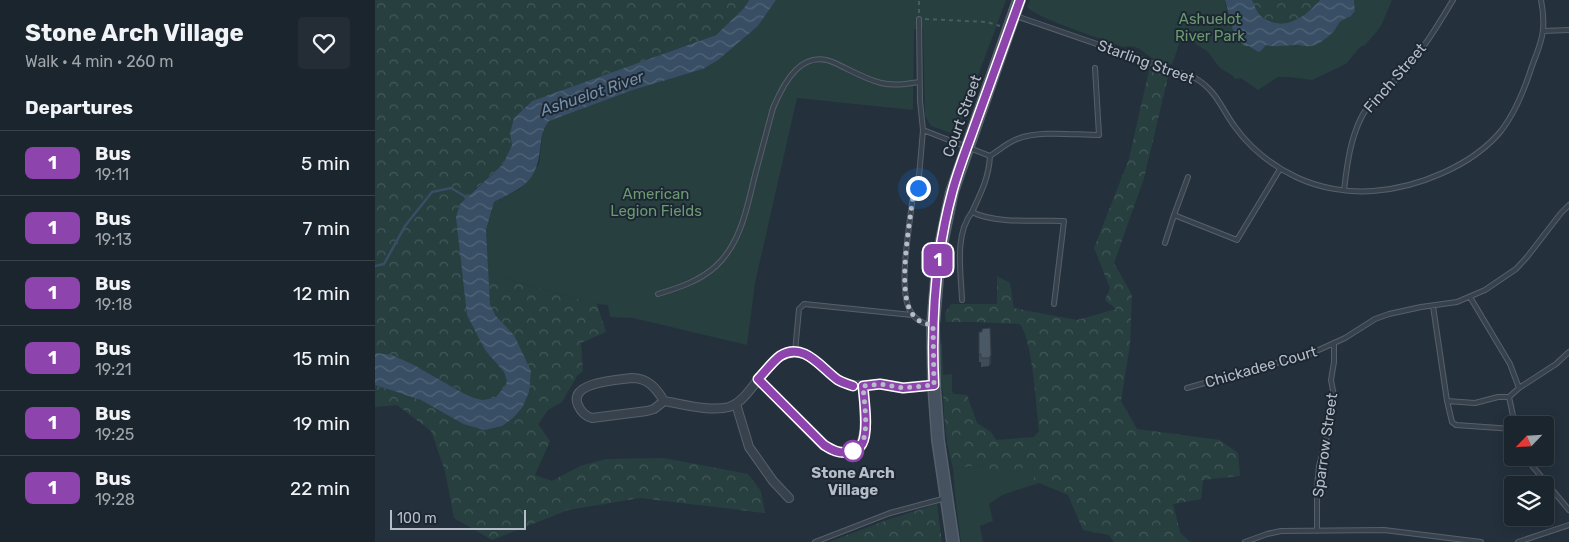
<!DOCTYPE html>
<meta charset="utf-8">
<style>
body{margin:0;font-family:Rubik,sans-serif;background:#242d36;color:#f1f3f6;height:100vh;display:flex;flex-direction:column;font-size:19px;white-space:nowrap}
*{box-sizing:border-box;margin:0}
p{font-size:16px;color:#a0a5aa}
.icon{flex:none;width:28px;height:28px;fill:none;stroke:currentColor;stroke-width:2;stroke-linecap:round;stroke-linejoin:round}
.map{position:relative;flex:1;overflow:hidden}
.drawer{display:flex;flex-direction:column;background:#1b252e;width:375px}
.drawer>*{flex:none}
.badge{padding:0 10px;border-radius:8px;font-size:18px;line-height:32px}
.needle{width:32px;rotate:245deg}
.buttons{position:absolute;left:1129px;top:416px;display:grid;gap:10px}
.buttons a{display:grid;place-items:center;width:50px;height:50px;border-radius:5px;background:#1b252e;box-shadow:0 2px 12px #0003,0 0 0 1px #39424a;font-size:25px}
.scale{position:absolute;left:15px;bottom:12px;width:136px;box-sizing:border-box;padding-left:5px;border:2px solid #b4bdc8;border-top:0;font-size:14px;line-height:18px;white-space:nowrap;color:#b4bdc8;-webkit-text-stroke:4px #1d2732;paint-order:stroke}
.you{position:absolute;width:25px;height:25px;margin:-12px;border:4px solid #fff;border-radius:50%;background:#1a73e8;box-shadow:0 0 0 8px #1a73e833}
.map>.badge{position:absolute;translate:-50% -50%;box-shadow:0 0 0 2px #fff}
h2{padding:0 25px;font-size:19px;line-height:45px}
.round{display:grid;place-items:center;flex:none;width:52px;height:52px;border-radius:5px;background:#242d36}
.headline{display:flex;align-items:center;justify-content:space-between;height:85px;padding:0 25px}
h1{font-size:24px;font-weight:700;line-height:38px}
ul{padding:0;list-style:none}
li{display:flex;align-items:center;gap:15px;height:65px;padding:0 25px;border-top:1px solid #39424a}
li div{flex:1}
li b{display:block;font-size:19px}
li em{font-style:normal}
li .badge{min-width:55px;font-weight:700;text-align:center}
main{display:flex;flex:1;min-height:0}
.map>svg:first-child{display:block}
.green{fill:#273f3f}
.forest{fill:url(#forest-crowns)}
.water{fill:url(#water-waves)}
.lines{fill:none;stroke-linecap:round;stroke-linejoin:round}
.stream{stroke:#384e64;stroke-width:2.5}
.lane-casing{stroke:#56606b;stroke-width:6}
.street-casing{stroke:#56606b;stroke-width:10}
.secondary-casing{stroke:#56606b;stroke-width:14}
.path{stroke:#465c5d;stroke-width:2;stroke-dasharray:4 4;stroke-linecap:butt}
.lane{stroke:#38424d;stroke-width:4}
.street{stroke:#38424d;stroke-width:8}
.secondary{stroke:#465260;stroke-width:11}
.wall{fill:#404c58}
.shaded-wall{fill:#343e47}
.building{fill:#4a5866;stroke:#343e47}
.line-casing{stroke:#fff;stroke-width:11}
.line{stroke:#8e44ad;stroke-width:8}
.walk{stroke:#b4bdc8;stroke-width:5;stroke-dasharray:0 9}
.stop-dot{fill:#fff;stroke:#8e44ad;stroke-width:2.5}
.labels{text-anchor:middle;stroke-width:4;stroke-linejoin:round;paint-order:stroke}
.park-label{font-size:15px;fill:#6b9971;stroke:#1d2732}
.street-label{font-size:15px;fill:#b4bdc8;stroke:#1d2732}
.stop-label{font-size:15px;font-weight:bold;fill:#b4bdc8;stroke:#1d2732}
.water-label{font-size:16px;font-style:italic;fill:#7491ab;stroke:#1d2732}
</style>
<main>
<section class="drawer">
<div class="headline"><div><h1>Stone Arch Village</h1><p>Walk · 4 min · 260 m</p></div><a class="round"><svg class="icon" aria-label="heart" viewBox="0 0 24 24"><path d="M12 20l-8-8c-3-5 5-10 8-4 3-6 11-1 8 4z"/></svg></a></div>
<h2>Departures</h2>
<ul>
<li><span class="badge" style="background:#8e44ad;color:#fff">1</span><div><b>Bus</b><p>19:11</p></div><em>5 min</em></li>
<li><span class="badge" style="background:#8e44ad;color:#fff">1</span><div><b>Bus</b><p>19:13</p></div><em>7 min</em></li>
<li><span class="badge" style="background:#8e44ad;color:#fff">1</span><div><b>Bus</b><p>19:18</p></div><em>12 min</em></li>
<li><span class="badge" style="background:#8e44ad;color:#fff">1</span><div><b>Bus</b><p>19:21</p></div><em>15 min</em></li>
<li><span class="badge" style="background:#8e44ad;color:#fff">1</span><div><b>Bus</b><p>19:25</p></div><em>19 min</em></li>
<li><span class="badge" style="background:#8e44ad;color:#fff">1</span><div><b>Bus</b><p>19:28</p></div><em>22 min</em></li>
</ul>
</section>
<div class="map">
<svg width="1194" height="542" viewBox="0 0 1194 542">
<defs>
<pattern id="forest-crowns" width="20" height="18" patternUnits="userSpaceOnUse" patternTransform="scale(1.25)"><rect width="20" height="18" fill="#273f3f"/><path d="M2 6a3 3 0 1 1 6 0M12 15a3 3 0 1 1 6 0" fill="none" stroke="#445959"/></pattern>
<pattern id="water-waves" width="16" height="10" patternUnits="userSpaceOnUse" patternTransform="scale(1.25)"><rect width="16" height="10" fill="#384e64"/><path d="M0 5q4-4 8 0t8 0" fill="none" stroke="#526679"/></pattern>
</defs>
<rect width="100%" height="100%" fill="#24313d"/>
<path class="green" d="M401,0h230l-50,135 -25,-9 -6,-10 -2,-87h-9l-1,81 -116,-12 -42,185 -8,62 -114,-27 -23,-1 -2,-12 -11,-1 -109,-30 -2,-44 8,-28 26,-13 19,-25 4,-34 6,-9 84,-31 70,-21 55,-43z
M655,0h195l1,7 18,39h5l10,6 7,-7c13,3 49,-2 61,-8 7,-4 10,-12 15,-18l8,-2 5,-6 -1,-11h38l-11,26 -8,10 -8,9 -5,2 -14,17 -34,16 -22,-3h-12l-20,13 -17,-12 -6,1 -2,-3 -13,-8 -12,-16 -26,-17 -10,30c-6,-2 -14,-4 -20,-7 -13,-8 -12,-13 -29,-11 -17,-7 -88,-29 -96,-40z
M567,343l1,32 9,-1v17l2,3 -11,-1 -1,-6 -2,-2 -1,-40z
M654,461l5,6v14l5,2 -37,12 -13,9 4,17 -13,5 3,16h-22l-6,-48 -2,-26 32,-3v10h7z"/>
<path class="forest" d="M0,0h374l-5,8 -28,27 -184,66 -18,17 -4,15 2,12 -9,19 -35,32 17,154 19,22 3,9 -2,5 -10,12 -13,2 -14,-4 -54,-31 -39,-11z
M877,0h68c-12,14 -29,28 -48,22 -4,-1 -7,-2 -10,-5 -5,-4 -7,-11 -10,-17z
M774,70l19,7 -24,101 -30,85 18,32 -2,50 -9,56 16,28 83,11 18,13 2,23 -37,4 -2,19 -28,5 7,28 10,10h-76l-5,-7 -26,-5 -15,-35 -34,-14v-14l-5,-5 -12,11 -5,-4 -20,6h-8l1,-10 -32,3c-7,-24 -9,-49 -10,-75l24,2 10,28 14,9 5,8 38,-3 5,-6c-3,-24 -6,-89 -19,-107l-44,-2h-30l-1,-9 6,-9h46v-28l13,7 4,25 63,12 39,-11 -11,-9 5,-12 -16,-40 35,-89z
M113,274l109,30 9,28 -25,11 2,28 -6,5 -15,26 -14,8 -10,14 12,17 -15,34 17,6 28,-15 26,-7 58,-1 84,16 13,17 4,22 -125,-15 -72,12 -76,30 -38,-22 -9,-47 -14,-40 -34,-26 -22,2v-22l46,15 42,24 39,2 12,-91 -18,-19 -6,-12z
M562,504l5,38h-113l58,-22z"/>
<path class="water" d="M374,0h27l-18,26 -40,34 -15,9 -70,21 -84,31c-8,11 -7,16 -9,29 -4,34 -19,38 -46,52l-8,28 4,74 6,12 18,19 17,36 -2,21 -7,16 -9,10 -11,8 -17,4 -22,-6 -42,-24 -46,-15v-31l2,-1 15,2 22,10 54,31 14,4 13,-2 10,-12 2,-5 -3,-9 -19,-22 -18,-35 -11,-98 4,-13 43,-40 9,-19 -2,-12 4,-15 18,-17 184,-66 28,-27z
M850,0h27c3,6 5,13 10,17 3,3 6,4 10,5 19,6 36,-8 48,-22h34l1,11 -5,6c-15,4 -10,10 -20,18 -6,5 -13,11 -21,11 -5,1 -10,-2 -16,-1 -9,1 -18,2 -27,0l-5,6 -3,1 -9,-6h-5l-10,-12z"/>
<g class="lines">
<path class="stream" d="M0,266l9,-2 21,-38 27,-34 19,-4 17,10"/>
<g class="lane-casing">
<path id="lane" d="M641,16l179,62c22,13 26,30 40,49 16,22 36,38 61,50 23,11 52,16 77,14 44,-3 99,-25 128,-60 14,-18 24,-43 31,-65 4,-11 10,-24 11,-36 1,-10 0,-20 -2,-30
M544,19l1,82 3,29 -5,58 -5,8c-3,27 -14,85 -5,110 4,11 12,17 23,19
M1168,31l26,-1
M548,130l67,26
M813,177l-14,38 63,25 43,-71
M969,190c3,-25 6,-51 18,-74 9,-18 28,-29 41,-44 20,-22 35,-47 50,-72
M790,243l9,-28
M283,294c20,-6 42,-13 58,-28 25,-23 31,-59 39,-91 6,-22 12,-45 18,-67 11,-26 29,-60 62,-45 15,7 30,16 46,20 13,3 25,1 38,-1
M1095,297l40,67 9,24 -10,9 6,28
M587,300c-1,-28 -8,-65 10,-88
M679,304l10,-83c-26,-1 -69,3 -92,-9 9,-19 17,-35 18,-56 9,-6 17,-13 27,-17 23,-9 57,-4 82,-4l-4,-67
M1058,306l14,95 28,2 23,-6h11
M420,352l4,-43 5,-5 108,11
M812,388l125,-35 33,-15 30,-19 14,-5 32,-7 36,-5 28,-12 31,-21 11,-12 34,-44 8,-8
M1144,388l37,-24 13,-12
M1072,401l5,21 4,3 57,4
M1153,458l1,4 40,48
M942,531v-44l2,-21 8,-30 7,-40 -3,-16 3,-18v-18
M440,542l75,-29 56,-15
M870,542l22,-8 14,-3 103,-1 97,12
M1143,542l51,-17"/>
</g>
<g class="street-casing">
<path id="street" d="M383,379l66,66c13,8 25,10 37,1l4,-17 -1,-43
M289,401c-8,-13 -16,-23 -32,-23 -14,2 -64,4 -54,27 3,7 7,11 14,13l55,-7 7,-2 10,-8c18,3 47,11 65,6 23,-7 36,-51 62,-54 24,-4 35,24 55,31 12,4 23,0 35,0 7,0 15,3 22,4 10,1 21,-2 31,-3
M361,404l13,43 24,34 16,17"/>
</g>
<g class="secondary-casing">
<path id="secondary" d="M578,542l-15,-102 -4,-55 -1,-60 6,-70 13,-63 67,-192"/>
</g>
<path class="path" d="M544,13v-13
M550,19l62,3 13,4"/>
<use href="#lane" class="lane"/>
<use href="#street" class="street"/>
<use href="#secondary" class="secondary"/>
</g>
<path class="wall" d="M604,332h3l9,31 -2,3 -8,1v-5h-2z"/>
<path class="shaded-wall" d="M616,355v8l-2,3v-8z"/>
<path class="building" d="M615,328l1,27 -2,3h-8v-4h-2v-22h3v-3z"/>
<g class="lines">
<g class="line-casing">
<path id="line" d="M478,386c-5,-2 -10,-3 -15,-6 -17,-12 -34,-39 -58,-24 -8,6 -15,16 -22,23l66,66c8,5 15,9 25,7 6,-2 11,-4 13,-8 7,-13 2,-44 1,-58l17,-2 23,4 31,-3c-3,-64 1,-129 18,-192 6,-23 15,-45 23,-68 15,-42 30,-83 45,-125"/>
</g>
<use href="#line" class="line"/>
<path class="walk" d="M478,451c4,-2 7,-4 9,-8 7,-13 2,-42 1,-57l17,-2 23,4 31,-3 -1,-60c-8,-1 -15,-3 -20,-10 -17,-21 -3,-92 0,-119l5,-8"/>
</g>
<circle class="stop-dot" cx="478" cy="451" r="10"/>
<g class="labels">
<g class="park-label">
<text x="835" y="24">Ashuelot<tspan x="835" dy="17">River Park</tspan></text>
<text x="281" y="199">American<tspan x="281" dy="17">Legion Fields</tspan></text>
</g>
<g class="street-label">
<text transform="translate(771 62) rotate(20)" y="5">Starling Street</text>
<text transform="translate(1020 78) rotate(-49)" y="5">Finch Street</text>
<text transform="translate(587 116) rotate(-70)" y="5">Court Street</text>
<text transform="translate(886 367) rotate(-16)" y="5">Chickadee Court</text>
<text transform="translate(950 445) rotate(-82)" y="5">Sparrow Street</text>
</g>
<g class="stop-label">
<text x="478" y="478">Stone Arch<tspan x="478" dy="17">Village</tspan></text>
</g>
<g class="water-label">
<text transform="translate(217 93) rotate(-19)" y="6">Ashuelot River</text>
</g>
</g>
</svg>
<div class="buttons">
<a><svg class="needle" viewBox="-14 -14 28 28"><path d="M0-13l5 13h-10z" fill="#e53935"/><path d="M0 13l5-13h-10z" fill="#a0a5aa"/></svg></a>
<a><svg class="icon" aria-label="layers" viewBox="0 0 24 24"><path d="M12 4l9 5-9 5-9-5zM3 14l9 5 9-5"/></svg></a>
</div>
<div class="scale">100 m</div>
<div class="you" style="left:543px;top:188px"></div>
<b class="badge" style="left:563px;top:260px;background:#8e44ad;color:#fff">1</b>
</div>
</main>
